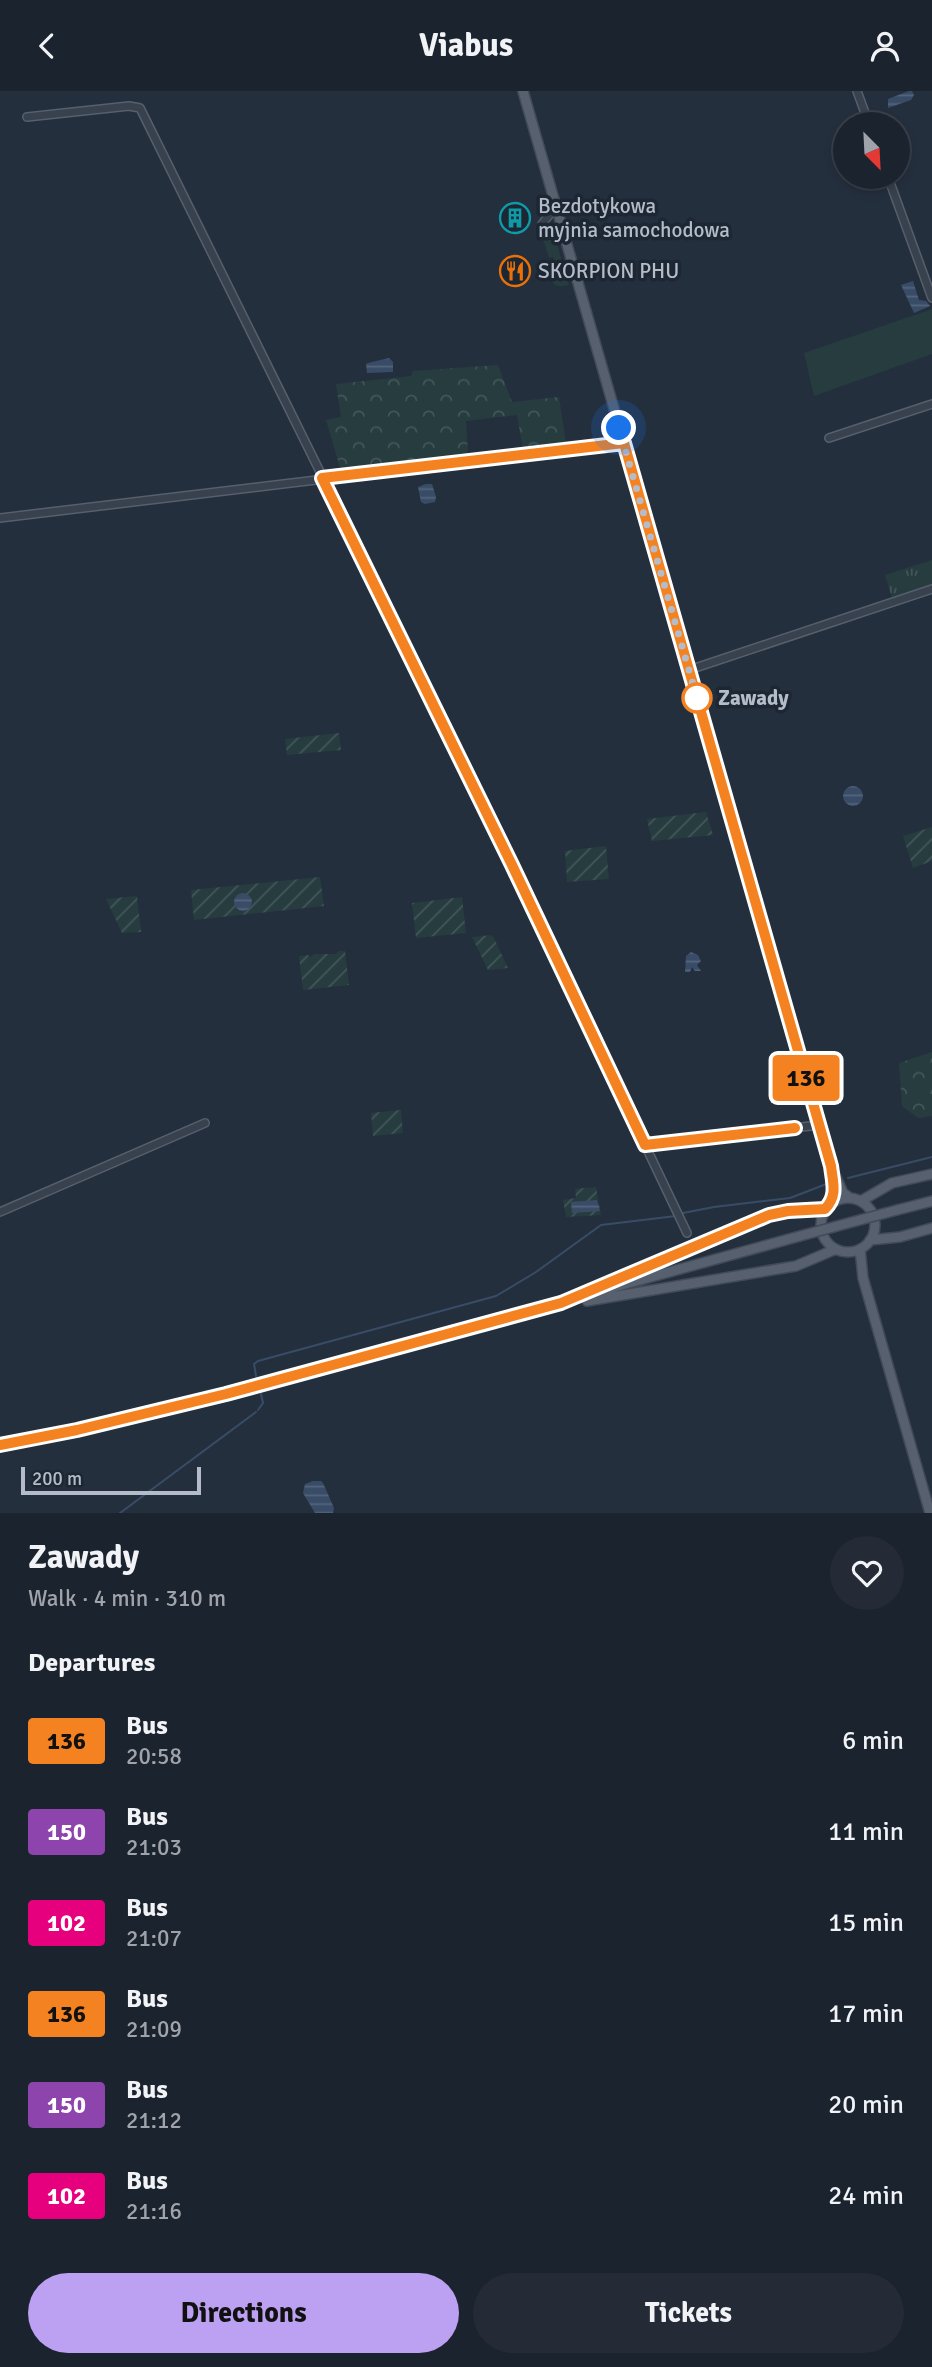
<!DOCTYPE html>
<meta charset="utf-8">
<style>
body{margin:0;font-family:Signika,sans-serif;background:#242b36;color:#f1f3f6;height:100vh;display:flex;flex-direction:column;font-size:26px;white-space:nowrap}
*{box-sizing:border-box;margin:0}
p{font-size:23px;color:#a0a4aa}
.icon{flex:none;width:38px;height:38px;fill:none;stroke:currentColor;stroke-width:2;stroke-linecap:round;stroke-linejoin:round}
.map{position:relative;height:1422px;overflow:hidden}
.drawer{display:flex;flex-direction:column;background:#1b232e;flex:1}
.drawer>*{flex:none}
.badge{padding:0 14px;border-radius:5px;font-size:24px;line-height:46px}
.needle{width:46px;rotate:156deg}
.buttons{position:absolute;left:833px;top:21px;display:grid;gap:14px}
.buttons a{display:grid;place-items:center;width:77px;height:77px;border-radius:50%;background:#1b232e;box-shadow:0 4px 10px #0003,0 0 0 2px #39404a;font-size:35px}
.scale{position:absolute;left:21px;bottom:18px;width:180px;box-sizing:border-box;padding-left:7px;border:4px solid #b4bcc9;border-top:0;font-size:19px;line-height:24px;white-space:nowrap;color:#b4bcc9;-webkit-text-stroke:5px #1d2633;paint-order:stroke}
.you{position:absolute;width:35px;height:35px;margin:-18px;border:5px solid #fff;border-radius:50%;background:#1a73e8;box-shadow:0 0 0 10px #1a73e833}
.map>.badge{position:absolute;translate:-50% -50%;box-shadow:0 0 0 4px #fff}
h2{padding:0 28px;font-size:26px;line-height:63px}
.round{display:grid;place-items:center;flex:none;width:74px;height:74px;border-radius:37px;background:#242b36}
.overview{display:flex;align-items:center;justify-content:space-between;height:119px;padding:0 28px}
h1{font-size:33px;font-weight:700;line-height:52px}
.primary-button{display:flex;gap:14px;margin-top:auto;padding:14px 28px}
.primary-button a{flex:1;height:80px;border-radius:42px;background:#bca0f2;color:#111;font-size:28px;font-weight:700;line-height:80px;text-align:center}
.primary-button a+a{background:#242b36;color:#f1f3f6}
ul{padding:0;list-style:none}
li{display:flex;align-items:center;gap:21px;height:91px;padding:0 28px}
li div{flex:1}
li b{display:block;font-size:26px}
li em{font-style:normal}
li .badge{min-width:77px;font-weight:700;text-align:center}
header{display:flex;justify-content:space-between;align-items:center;height:91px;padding:0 28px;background:#1b232e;font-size:32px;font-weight:700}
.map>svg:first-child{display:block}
.grass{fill:#263c3f}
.forest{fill:url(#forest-crowns)}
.park{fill:url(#park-tufts)}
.garden{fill:url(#garden-furrows)}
.water{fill:url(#water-rules)}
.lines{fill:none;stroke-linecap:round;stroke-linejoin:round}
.stream{stroke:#394c67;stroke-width:2}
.minor-casing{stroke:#565f6c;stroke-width:10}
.major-casing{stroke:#414a57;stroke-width:12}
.minor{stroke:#38414e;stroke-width:7}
.major{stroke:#56606e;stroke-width:9}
.major-bridge-casing{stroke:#414a57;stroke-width:12;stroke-linecap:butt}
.major-bridge{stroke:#56606e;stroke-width:9}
.line-casing{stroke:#fff;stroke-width:16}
.line{stroke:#f58220;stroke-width:10}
.walk{stroke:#b4bcc9;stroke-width:7;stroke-dasharray:0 12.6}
.stop-dot{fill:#fff;stroke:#f58220;stroke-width:3.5}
.labels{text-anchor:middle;stroke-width:7;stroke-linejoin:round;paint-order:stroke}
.poi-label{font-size:21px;fill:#b4bcc9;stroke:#1d2633;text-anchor:start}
.stop-label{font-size:21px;font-weight:bold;fill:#b4bcc9;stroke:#1d2633;text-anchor:start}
</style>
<header><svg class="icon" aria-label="back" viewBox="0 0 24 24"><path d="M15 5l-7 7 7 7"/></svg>Viabus<svg class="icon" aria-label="person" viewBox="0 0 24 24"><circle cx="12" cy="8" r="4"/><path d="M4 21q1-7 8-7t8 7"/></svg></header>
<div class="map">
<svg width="932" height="1422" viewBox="0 0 932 1422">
<defs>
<pattern id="forest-crowns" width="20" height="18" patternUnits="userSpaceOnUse" patternTransform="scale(1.75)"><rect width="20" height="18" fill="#263c3f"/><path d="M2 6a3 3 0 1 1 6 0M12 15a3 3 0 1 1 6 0" fill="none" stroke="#435659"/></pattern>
<pattern id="park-tufts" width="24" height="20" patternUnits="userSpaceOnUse" patternTransform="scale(1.75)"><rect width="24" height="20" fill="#263c3f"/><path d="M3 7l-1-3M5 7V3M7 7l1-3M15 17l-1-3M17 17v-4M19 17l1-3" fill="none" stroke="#435659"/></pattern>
<pattern id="garden-furrows" width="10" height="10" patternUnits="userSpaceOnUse" patternTransform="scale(1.75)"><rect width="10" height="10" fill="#263c3f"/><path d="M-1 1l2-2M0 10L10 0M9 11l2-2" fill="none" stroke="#435659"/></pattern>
<pattern id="water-rules" width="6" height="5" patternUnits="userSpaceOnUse" patternTransform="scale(1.75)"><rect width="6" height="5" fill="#394c67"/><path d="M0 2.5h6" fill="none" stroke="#53647b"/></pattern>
</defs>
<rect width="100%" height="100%" fill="#242f3e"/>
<path class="grass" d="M551,133l18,61c-8,2 -15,2 -19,-6l6,-2 -6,-15 4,-1 -1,-4 -4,1 -7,-22 6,-10z
M932,218v45l-118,42 -10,-43z"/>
<path class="forest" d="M498,274l14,37 47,-5 7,47 -43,6 -6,-35 -51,6 2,35 -127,15 -15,-51 15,-3 -5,-33 75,-8 2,-5z
M932,961v64l-14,2 -16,-12 -3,-43z"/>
<path class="park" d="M932,469v25l-40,13 -7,-23z"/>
<path class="garden" d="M339,642l2,17 -54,5 -2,-16z
M706,721l7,23 -61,6 -5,-22z
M932,736v34l-19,7 -10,-32z
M606,755l3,33 -42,3 -2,-31z
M320,786l4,29 -130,14 -3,-30z
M137,805l4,36 -19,1 -16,-34z
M462,806l4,36 -50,5 -4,-35z
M492,844l1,1 15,32 -20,2 -16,-33z
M338,860h7l4,34 -46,5 -4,-34 9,-1 2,2 5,-3h21z
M401,1019l2,23 -30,3 -2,-23z
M596,1096l5,28 -35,2 -3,-17 13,-2 -1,-9z"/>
<path class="water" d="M909,0h3l2,4 -3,5 -23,8v-9z
M913,190l6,19 7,1 4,5 -16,7 -13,-28z
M389,267l4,4v10l-26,1 -1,-9 2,-1z
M426,393h6l4,13 -1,5 -10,2 -4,-2 -3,-15z
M843 705a10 10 0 1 1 20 0a10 10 0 1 1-20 0Z
M234 811a9 9 0 1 1 18 0a9 9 0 1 1-18 0Z
M691,861l7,3 3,6 -4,4 4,6h-6l-3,-4 -2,5h-5l1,-16z
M597,1109l3,11 -28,2 -1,-11z
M313,1390h8l2,2 11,25 -1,5h-18l-12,-20 2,-9z"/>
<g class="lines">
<path class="stream" d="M848,1087l84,-21
M683,1122l31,-6 76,-9 39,-15
M256,1285l-2,-12 4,-3 238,-65 40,-24 65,-47 75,-9
M258,1319l5,-7 -2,-9
M120,1422l136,-101"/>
<g class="minor-casing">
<path id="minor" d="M857,0l12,33
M27,26l102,-11 11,2 288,582 259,543
M888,86l44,121
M542,133l8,-10 1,-16
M829,347l103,-34
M0,427l624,-75
M689,579l243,-81
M645,1054l174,-20
M0,1121l205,-89"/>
</g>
<g class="major-casing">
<path id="major" d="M523,0l308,1075 12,27 7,5
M821 1134a27 27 0 1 1 54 0a27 27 0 1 1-54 0Z
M861,1110l31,-18 40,-9
M897,1119l35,-9
M870,1149l30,-3 32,-9
M860,1158l3,29 67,235
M595,1198l174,-74 18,-4 39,-2
M587,1210l209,-35 40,-17
M0,1354l77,-15 149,-36 574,-158"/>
</g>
<use href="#minor" class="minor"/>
<use href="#major" class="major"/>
<g class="major-bridge-casing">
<path id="major-bridge" d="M800,1145l97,-26"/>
</g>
<use href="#major-bridge" class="major-bridge"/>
</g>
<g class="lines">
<g class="line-casing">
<path id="line" d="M0,1354l77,-15 149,-36 335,-91 208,-88 19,-4 37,-2c13,-13 8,-26 6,-43l-207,-723 -302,35 190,387 133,280 150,-17"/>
</g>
<use href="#line" class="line"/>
<path class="walk" d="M619,337l78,270"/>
</g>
<defs>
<g id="building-ring" transform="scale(1.575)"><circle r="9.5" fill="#1d2633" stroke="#0f9aa8" stroke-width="1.5"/><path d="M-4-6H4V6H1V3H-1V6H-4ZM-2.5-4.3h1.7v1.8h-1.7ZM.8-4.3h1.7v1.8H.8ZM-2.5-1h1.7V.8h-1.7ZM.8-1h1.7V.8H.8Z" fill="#0f9aa8"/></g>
<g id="restaurant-ring" transform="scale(1.575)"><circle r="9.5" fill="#1d2633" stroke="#e8710a" stroke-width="1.5"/><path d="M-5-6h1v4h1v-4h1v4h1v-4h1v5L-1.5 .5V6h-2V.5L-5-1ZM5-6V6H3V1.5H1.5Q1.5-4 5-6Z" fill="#e8710a"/></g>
</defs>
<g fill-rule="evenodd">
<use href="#building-ring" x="515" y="127"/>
<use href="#restaurant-ring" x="515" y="180"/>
</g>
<circle class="stop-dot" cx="697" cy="607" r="14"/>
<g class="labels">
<g class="poi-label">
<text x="538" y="122">Bezdotykowa<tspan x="538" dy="24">myjnia samochodowa</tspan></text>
<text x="538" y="187">SKORPION PHU</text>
</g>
<g class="stop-label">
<text x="718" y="614">Zawady</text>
</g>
</g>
</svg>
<div class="buttons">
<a><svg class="needle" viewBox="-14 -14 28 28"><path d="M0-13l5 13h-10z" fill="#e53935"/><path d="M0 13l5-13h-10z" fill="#a0a4aa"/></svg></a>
</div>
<div class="scale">200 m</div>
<div class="you" style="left:619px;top:337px"></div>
<b class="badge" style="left:806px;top:987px;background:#f58220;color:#111">136</b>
</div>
<section class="drawer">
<div class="overview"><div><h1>Zawady</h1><p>Walk · 4 min · 310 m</p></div><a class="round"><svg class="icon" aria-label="heart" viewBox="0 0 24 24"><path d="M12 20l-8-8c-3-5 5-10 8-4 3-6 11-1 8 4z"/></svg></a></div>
<h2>Departures</h2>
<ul>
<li><span class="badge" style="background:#f58220;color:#111">136</span><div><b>Bus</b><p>20:58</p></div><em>6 min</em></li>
<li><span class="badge" style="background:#8e44ad;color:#fff">150</span><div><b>Bus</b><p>21:03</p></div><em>11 min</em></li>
<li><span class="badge" style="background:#e6007e;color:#fff">102</span><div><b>Bus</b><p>21:07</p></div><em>15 min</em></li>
<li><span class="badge" style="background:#f58220;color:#111">136</span><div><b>Bus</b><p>21:09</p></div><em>17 min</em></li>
<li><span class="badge" style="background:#8e44ad;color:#fff">150</span><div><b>Bus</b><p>21:12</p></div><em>20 min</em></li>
<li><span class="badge" style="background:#e6007e;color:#fff">102</span><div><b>Bus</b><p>21:16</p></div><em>24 min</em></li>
</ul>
<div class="primary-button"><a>Directions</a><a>Tickets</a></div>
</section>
